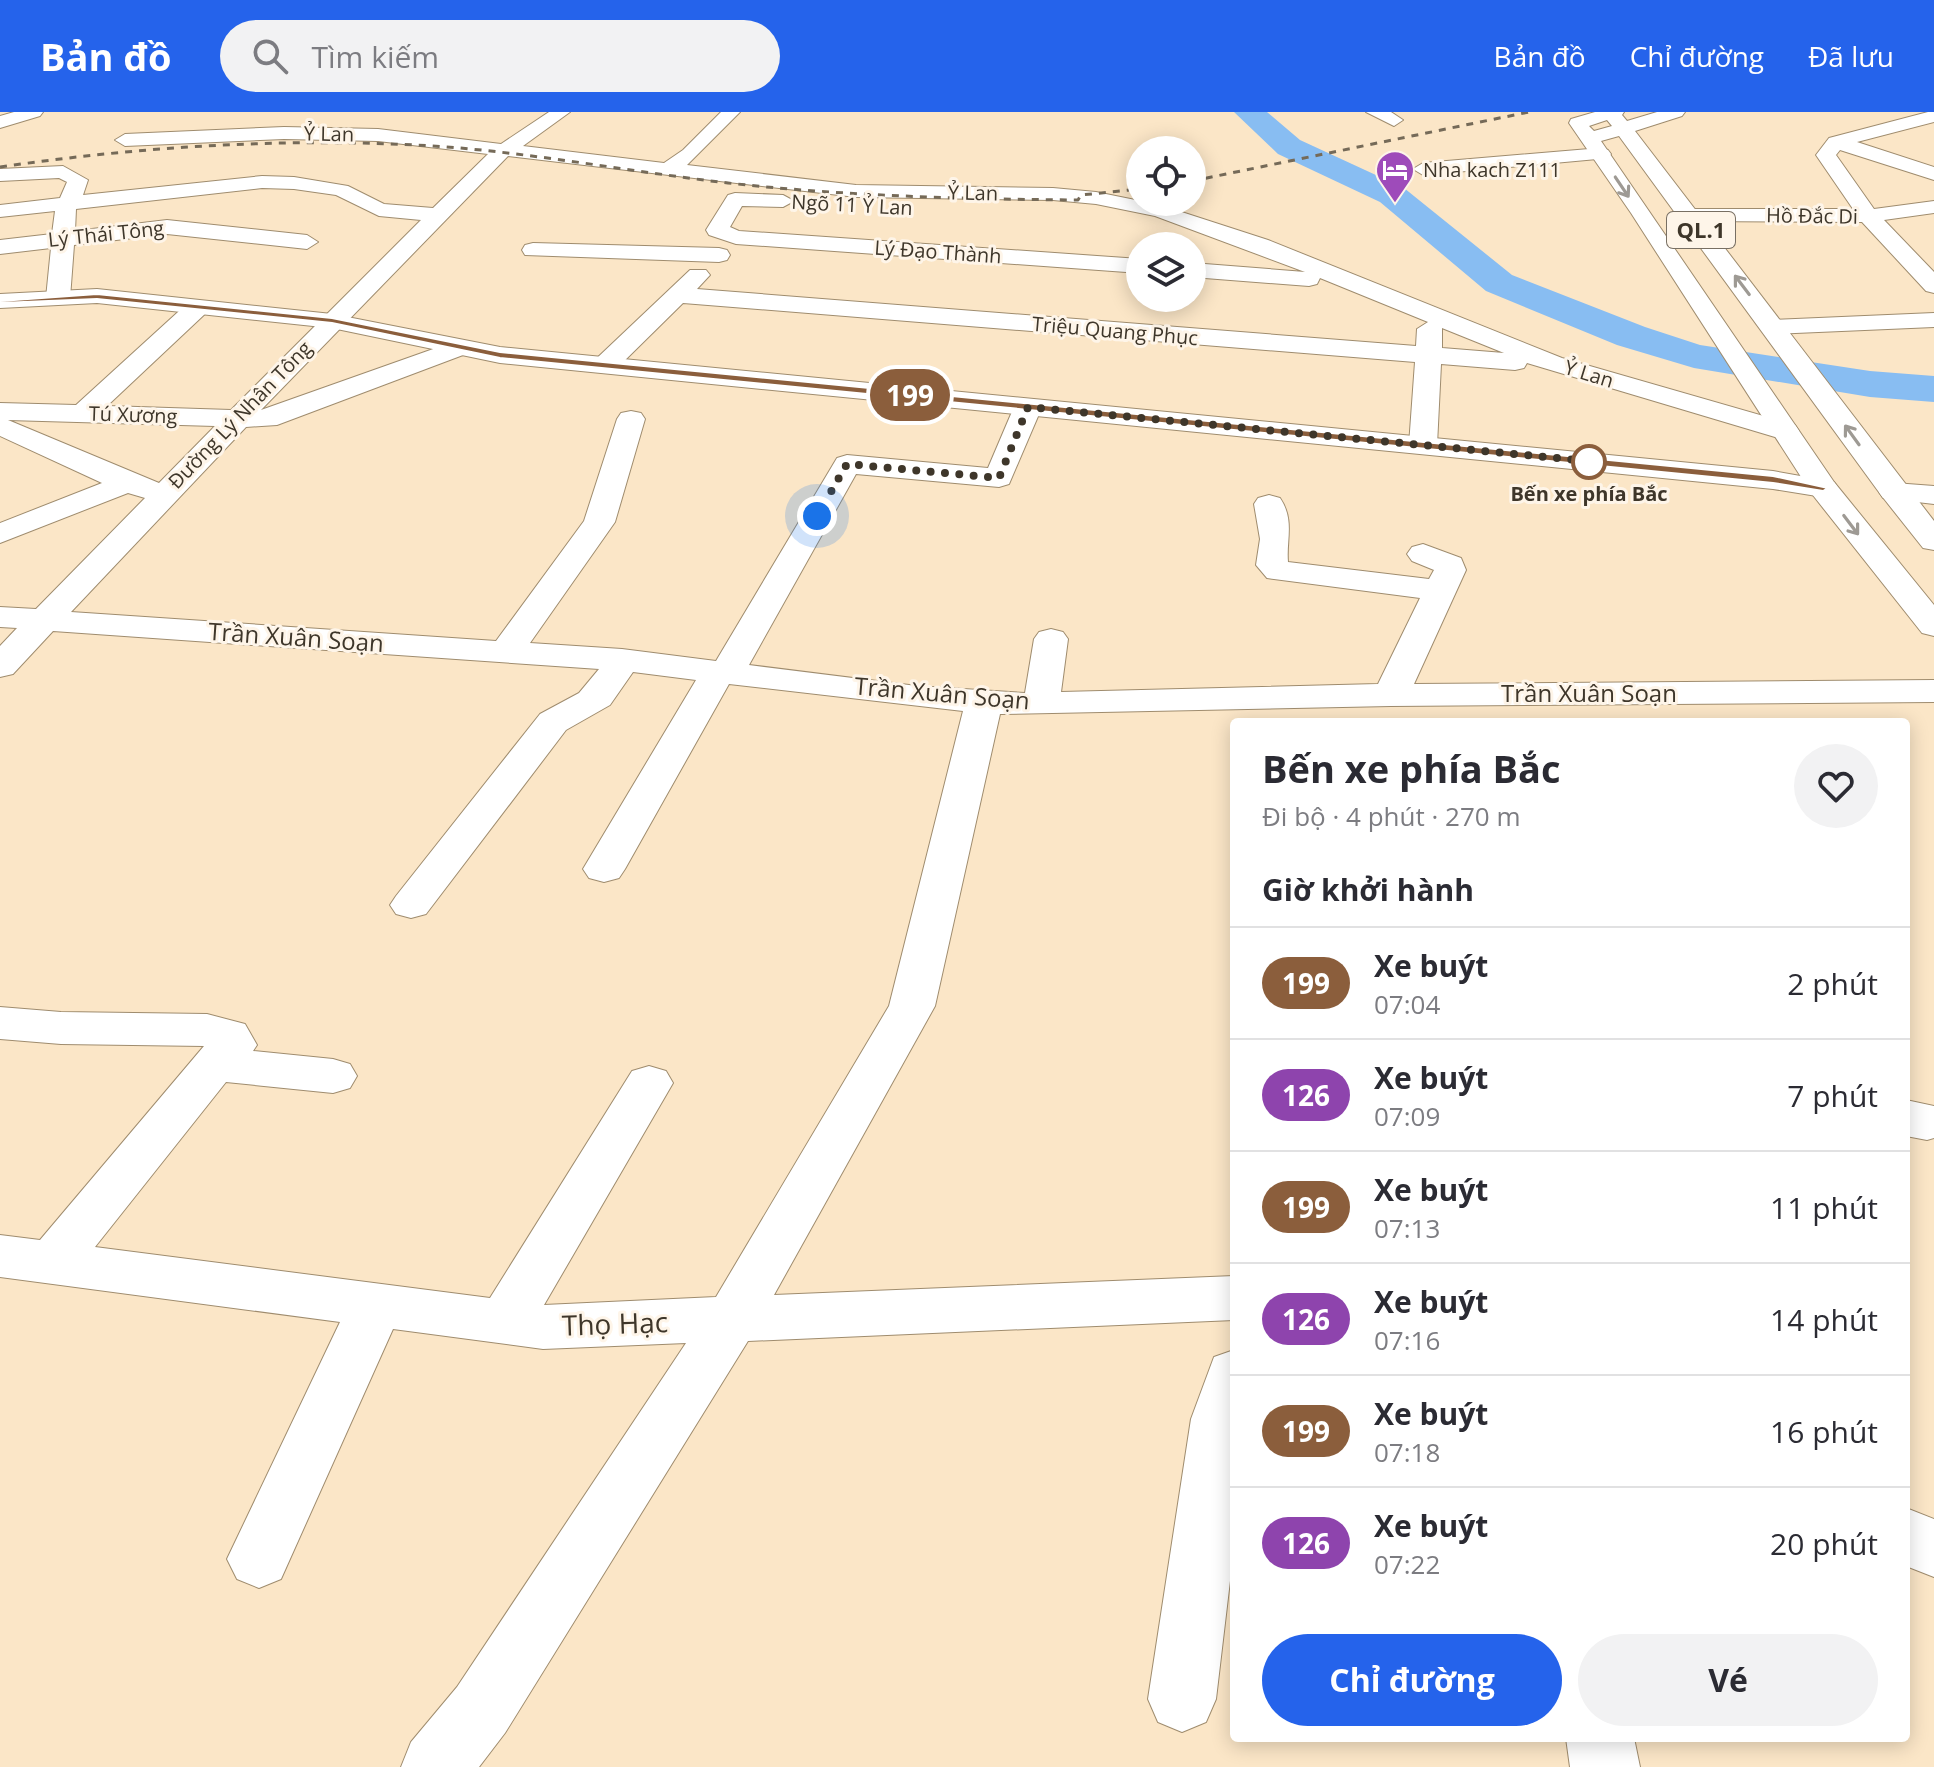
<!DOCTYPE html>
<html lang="vi">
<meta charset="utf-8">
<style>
body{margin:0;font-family:"Open Sans",sans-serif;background:#f2f2f3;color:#2b2b33;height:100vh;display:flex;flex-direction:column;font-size:30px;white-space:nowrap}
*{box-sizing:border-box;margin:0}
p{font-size:26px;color:#7c7c81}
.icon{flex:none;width:44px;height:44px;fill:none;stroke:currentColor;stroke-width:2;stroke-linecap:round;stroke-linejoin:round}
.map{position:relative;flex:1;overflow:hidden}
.drawer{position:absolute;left:1230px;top:606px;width:680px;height:1024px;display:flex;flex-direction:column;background:#fff;border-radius:8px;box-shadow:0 4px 20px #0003}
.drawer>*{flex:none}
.badge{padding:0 16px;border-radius:26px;font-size:28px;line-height:52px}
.controls{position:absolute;left:1126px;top:24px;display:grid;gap:16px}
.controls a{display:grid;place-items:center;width:80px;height:80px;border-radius:50%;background:#fff;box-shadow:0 4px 20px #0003;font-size:40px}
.you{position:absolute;width:40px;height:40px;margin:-20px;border:6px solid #fff;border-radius:50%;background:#1a73e8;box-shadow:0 0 0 12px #1a73e833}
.map>.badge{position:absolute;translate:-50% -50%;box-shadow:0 0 0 4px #fff}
h2{padding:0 32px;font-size:30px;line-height:72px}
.round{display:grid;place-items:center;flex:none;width:84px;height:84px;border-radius:42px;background:#f2f2f3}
.summary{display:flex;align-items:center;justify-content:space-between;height:136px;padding:0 32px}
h1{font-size:38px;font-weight:700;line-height:60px}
.primary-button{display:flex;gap:16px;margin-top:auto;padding:16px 32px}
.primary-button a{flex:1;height:92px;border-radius:48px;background:#2563eb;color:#fff;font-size:32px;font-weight:700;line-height:92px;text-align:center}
.primary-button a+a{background:#f2f2f3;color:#2b2b33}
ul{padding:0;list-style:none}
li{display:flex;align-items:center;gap:24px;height:112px;padding:0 32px;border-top:2px solid #e1e1e2}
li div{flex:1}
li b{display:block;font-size:30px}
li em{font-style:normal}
li .badge{min-width:88px;font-weight:700;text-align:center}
header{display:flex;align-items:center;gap:48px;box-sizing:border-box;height:112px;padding:0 40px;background:#2563eb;color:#fff}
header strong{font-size:38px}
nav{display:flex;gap:44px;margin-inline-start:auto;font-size:28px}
.search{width:560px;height:72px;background:#f2f2f3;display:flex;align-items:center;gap:20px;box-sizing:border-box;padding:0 28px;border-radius:44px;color:#7c7c81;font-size:30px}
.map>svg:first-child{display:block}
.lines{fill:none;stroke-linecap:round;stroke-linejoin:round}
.river{fill:#88bdf2;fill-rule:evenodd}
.street-casing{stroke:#9f8c6e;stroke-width:2}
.secondary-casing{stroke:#9f8c6e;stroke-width:2}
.highway-casing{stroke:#9f8c6e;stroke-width:2}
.street{fill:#fff;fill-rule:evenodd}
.secondary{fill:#fff;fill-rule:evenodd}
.highway{fill:#fff;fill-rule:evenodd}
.rail{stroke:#756a58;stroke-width:3;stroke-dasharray:7 7;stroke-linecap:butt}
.oneway{stroke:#9e9a94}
.line{fill:#8b5e3c;stroke:#fff;stroke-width:2}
.walk{stroke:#3e362a;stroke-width:8;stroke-dasharray:0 14.4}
.stop-dot{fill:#fff;stroke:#8b5e3c;stroke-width:4}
.labels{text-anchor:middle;stroke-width:6;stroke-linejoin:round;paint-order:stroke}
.far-street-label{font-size:20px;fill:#3e362a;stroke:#fef5e9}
.far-poi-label{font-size:20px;fill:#3e362a;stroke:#fef5e9;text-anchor:start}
.far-stop-label{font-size:20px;font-weight:bold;fill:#3e362a;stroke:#fef5e9}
.shield{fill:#fef5e9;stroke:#786f63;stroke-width:2}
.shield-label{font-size:22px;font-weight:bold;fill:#3e362a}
.street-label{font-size:24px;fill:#3e362a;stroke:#fef5e9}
.near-street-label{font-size:28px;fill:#3e362a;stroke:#fef5e9}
</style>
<header>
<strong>Bản đồ</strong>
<div class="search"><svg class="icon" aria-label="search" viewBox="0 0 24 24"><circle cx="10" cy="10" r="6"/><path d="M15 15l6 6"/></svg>Tìm kiếm</div>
<nav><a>Bản đồ</a><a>Chỉ đường</a><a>Đã lưu</a></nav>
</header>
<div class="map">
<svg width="1934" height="1655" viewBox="0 0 1934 1655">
<rect width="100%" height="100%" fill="#fbe6c7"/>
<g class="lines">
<path class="river" d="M1234,0h33l33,28 104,48 108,87 133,52 55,18 170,26 64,5v26l-64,-5 -176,-29 -77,-23 -131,-54 -106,-89 -102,-48z"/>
<g class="street-casing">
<path id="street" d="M14,0h29l-3,4 -40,12v-12z
M549,0h21l-47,34 141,17 19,-13 38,-38h19l-53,53 169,20 197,3 43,4 64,13 108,35 294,118 233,67 4,6 -4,6 -10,2 -10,-2 -248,-74 -3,5 -9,2 -74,-6 -4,81 -4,6 -10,3 -10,-3 -4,-6 6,-83 -732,-59 -69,68h-18l-4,-6 4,-6 94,-89h16l4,5 -13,14 719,57 1,-17 11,-7 -108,-44 -3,6 -8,2 -117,-9v-14l113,9 -150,-56 -59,-12 -43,-4 -197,-3 -348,-41 -247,254 192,-68h18l4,5 -4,5 -194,73 -31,2 -175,185 425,29 88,-120 33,-102 4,-6 10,-2 10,2 4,6 -30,103 -85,121 92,6 94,12 121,-203 10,-3 141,13 26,-61 4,-6 10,-2 10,2 4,6 -33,77 -10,3 -143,-13 -107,191 168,21 108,7 9,-54 5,-7 12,-3 12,3 5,7 -7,53 317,-8 42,-86 -153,-20 -11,-13 4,-26 -6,-35 4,-6 11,-3 11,3c15,22 6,42 8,64l141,17 5,-9 -22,-9 -5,-7 5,-7 11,-3 38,14 5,12 -52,114 520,-4v22l-543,4 -391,8 -65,292 -161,289 460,-19v44l-486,21 -243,392 -26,34h-78l10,-25 46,-55 229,-344 -143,6 -150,-20 -112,250 -22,9 -22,-9 -10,-20 113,-237 -340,-45v-42l40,5 164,-194 -143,-2 -61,-5v-32l61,5 146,2 38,10 12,21 -4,6 80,8 17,5 7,12 -7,12 -17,5 -107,-11 -131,165 395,51 142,-227 17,-5 17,5 7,12 -129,222 172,-8 173,-291 74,-295 -234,-27 -104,185 -6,9 -15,4 -15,-4 -6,-9 113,-189 -63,-8 -23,33 -44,25 -140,184 -15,4 -15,-4 -6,-9 6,-9 144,-182 39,-21 20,-24 -546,-38 -40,43 -13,3v-31l17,-18 -17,-1v-20l36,2 109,-111 -17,-5 -128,50v-20l102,-40 -102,-47v-33l76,2 113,-103h18l3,5 -3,5 -100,94 124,4 190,-190 -42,-4 -43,-21 -42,-6 -32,-1 -186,21 -1,22 92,-11 140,15 11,7 -11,7 -140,-15 -93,11 -4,53 -3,5h-18l-3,-5 5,-50 -51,6v-14l52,-6 3,-23 -55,6v-12l60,-7 7,-16 -8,-4 -59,3v-12l63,-3 25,14 -5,15 179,-19 32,1 54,9 36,18 49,4 55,-54 -110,-13 -94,-2 -159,7 -10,-6 10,-6 159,-7 94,2 123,15zM1442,216l62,25 -62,-5zM8,308l207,6 -56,57z
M1366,0h25l12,8 -9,6z
M1928,0h6v10l-77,20 77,25v13l-94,-30 -4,5 38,54 60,-8v12l-50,7 50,52v21l-8,-2 -64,-69 -173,-1 -11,-6 11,-6h164l-37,-54 13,-17z
M1601,36l7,2 3,4 -3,4 -185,17 -10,-6 10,-6z
M735,81l48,2 11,6 -11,6 -41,-1 -12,21 9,4 401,28v14l-404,-29 -27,-9 -3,-5 22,-35z
M533,131l186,5 8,2 3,5 -3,5 -8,2 -194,-7 -3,-5 3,-5z
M1934,201v14l-160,7 -9,-2 -3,-5 3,-5 9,-2z
M1906,988l28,6v32l-7,2 -21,-4z
M1234,1238v197l-18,152 -10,23 -24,10 -24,-10 -10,-23 43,-280 23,-62z
M1906,1396l28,11v58l-28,-11z
M1566,1626h68l6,29h-70z"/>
</g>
<g class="secondary-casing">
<path id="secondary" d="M97,177l235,25 168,33 1273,124 61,11 4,6 -4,6 -11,3 -50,-8 -1273,-126 -168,-35 -235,-25 -97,5v-14z
M1894,371l40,3v18l-51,-6 -4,-6 4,-6z"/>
</g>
<g class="highway-casing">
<path id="highway" d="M1595,0h29l-2,3 5,6 30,-9h28l-3,4 -47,15 299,390v29l-11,-2 -42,-53 -262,-359 -18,5 233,341 100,123v31l-12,-3 -110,-139 -181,-281 -62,-90 2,-4zM1607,8l5,6 -18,5 -5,-5z"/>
</g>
<use href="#street" class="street"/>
<use href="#secondary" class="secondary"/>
<use href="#highway" class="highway"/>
<path class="rail" d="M0,55c138,-20 276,-29 416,-22 102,5 209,26 312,38 117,13 233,16 350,17l3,-5 59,-6
M1192,69l337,-69"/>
</g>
<defs><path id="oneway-shaft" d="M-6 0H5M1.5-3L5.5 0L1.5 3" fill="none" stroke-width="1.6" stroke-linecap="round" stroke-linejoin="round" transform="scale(2)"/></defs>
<g class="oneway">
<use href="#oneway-shaft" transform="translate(1622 75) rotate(56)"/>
<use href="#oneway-shaft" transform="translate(1742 173) rotate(-127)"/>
<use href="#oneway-shaft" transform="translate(1852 323) rotate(-126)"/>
<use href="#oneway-shaft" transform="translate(1851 413) rotate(53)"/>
</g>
<path class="line" d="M97,182l235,24 168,34 1273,124 55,12 -5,3 -50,-8 -1273,-125 -168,-35 -235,-24 -97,4v-2z"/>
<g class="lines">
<path class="walk" d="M817,404l30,-52 152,14 29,-71 570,55h-9"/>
</g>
<defs>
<g id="hotel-pin" transform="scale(2)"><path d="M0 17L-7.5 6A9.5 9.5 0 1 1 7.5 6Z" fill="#9e4bba" stroke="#fef5e9"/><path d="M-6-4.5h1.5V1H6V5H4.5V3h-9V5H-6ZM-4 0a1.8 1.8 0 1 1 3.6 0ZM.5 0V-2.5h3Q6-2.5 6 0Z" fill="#fff"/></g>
</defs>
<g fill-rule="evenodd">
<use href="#hotel-pin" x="1395" y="58"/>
</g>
<circle class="stop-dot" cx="1589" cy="350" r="16"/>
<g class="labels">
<g class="far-street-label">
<text transform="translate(329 22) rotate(1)" y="7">Ỷ Lan</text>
<text transform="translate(973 81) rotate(1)" y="7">Ỷ Lan</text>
<text transform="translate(852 93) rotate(3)" y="7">Ngõ 11 Ỷ Lan</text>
<text transform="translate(1812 104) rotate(1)" y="7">Hồ Đắc Di</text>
<text transform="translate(106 122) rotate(-6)" y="7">Lý Thái Tông</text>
<text transform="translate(938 140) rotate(4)" y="7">Lý Đạo Thành</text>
<text transform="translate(1115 219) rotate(5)" y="7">Triệu Quang Phục</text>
<text transform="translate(1589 262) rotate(17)" y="7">Ỷ Lan</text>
<text transform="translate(133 303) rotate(2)" y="7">Tú Xương</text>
<text transform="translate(240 303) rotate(-46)" y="7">Đường Lý Nhân Tông</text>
</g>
<g class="far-poi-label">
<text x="1423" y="65">Nha kach Z111</text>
</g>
<g class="far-stop-label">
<text x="1589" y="389">Bến xe phía Bắc</text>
</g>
<rect class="shield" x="1667" y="100" width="68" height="36" rx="6"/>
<g class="shield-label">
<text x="1701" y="126">QL.1</text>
</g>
<g class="street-label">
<text transform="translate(296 526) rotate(4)" y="8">Trần Xuân Soạn</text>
<text transform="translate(942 582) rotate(5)" y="8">Trần Xuân Soạn</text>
<text x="1589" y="590">Trần Xuân Soạn</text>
</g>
<g class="near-street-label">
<text transform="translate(615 1212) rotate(-2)" y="10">Thọ Hạc</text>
</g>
</g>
</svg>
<div class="controls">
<a><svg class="icon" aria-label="locate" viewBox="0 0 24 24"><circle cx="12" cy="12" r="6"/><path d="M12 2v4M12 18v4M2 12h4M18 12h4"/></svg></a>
<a><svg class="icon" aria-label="layers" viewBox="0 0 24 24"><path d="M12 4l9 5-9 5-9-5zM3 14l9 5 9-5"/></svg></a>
</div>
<div class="you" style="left:817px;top:404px"></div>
<b class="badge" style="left:910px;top:283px;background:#8b5e3c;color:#fff">199</b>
<section class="drawer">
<div class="summary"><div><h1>Bến xe phía Bắc</h1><p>Đi bộ · 4 phút · 270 m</p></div><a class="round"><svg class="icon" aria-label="heart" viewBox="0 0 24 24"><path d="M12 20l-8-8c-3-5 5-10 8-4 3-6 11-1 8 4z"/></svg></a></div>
<h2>Giờ khởi hành</h2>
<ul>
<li><span class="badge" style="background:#8b5e3c;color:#fff">199</span><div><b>Xe buýt</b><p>07:04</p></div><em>2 phút</em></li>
<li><span class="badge" style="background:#8e44ad;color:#fff">126</span><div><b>Xe buýt</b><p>07:09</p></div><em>7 phút</em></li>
<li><span class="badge" style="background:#8b5e3c;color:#fff">199</span><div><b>Xe buýt</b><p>07:13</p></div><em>11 phút</em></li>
<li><span class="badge" style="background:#8e44ad;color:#fff">126</span><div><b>Xe buýt</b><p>07:16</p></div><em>14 phút</em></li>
<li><span class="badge" style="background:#8b5e3c;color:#fff">199</span><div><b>Xe buýt</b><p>07:18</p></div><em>16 phút</em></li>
<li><span class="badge" style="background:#8e44ad;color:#fff">126</span><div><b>Xe buýt</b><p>07:22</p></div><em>20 phút</em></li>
</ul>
<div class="primary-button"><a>Chỉ đường</a><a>Vé</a></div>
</section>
</div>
